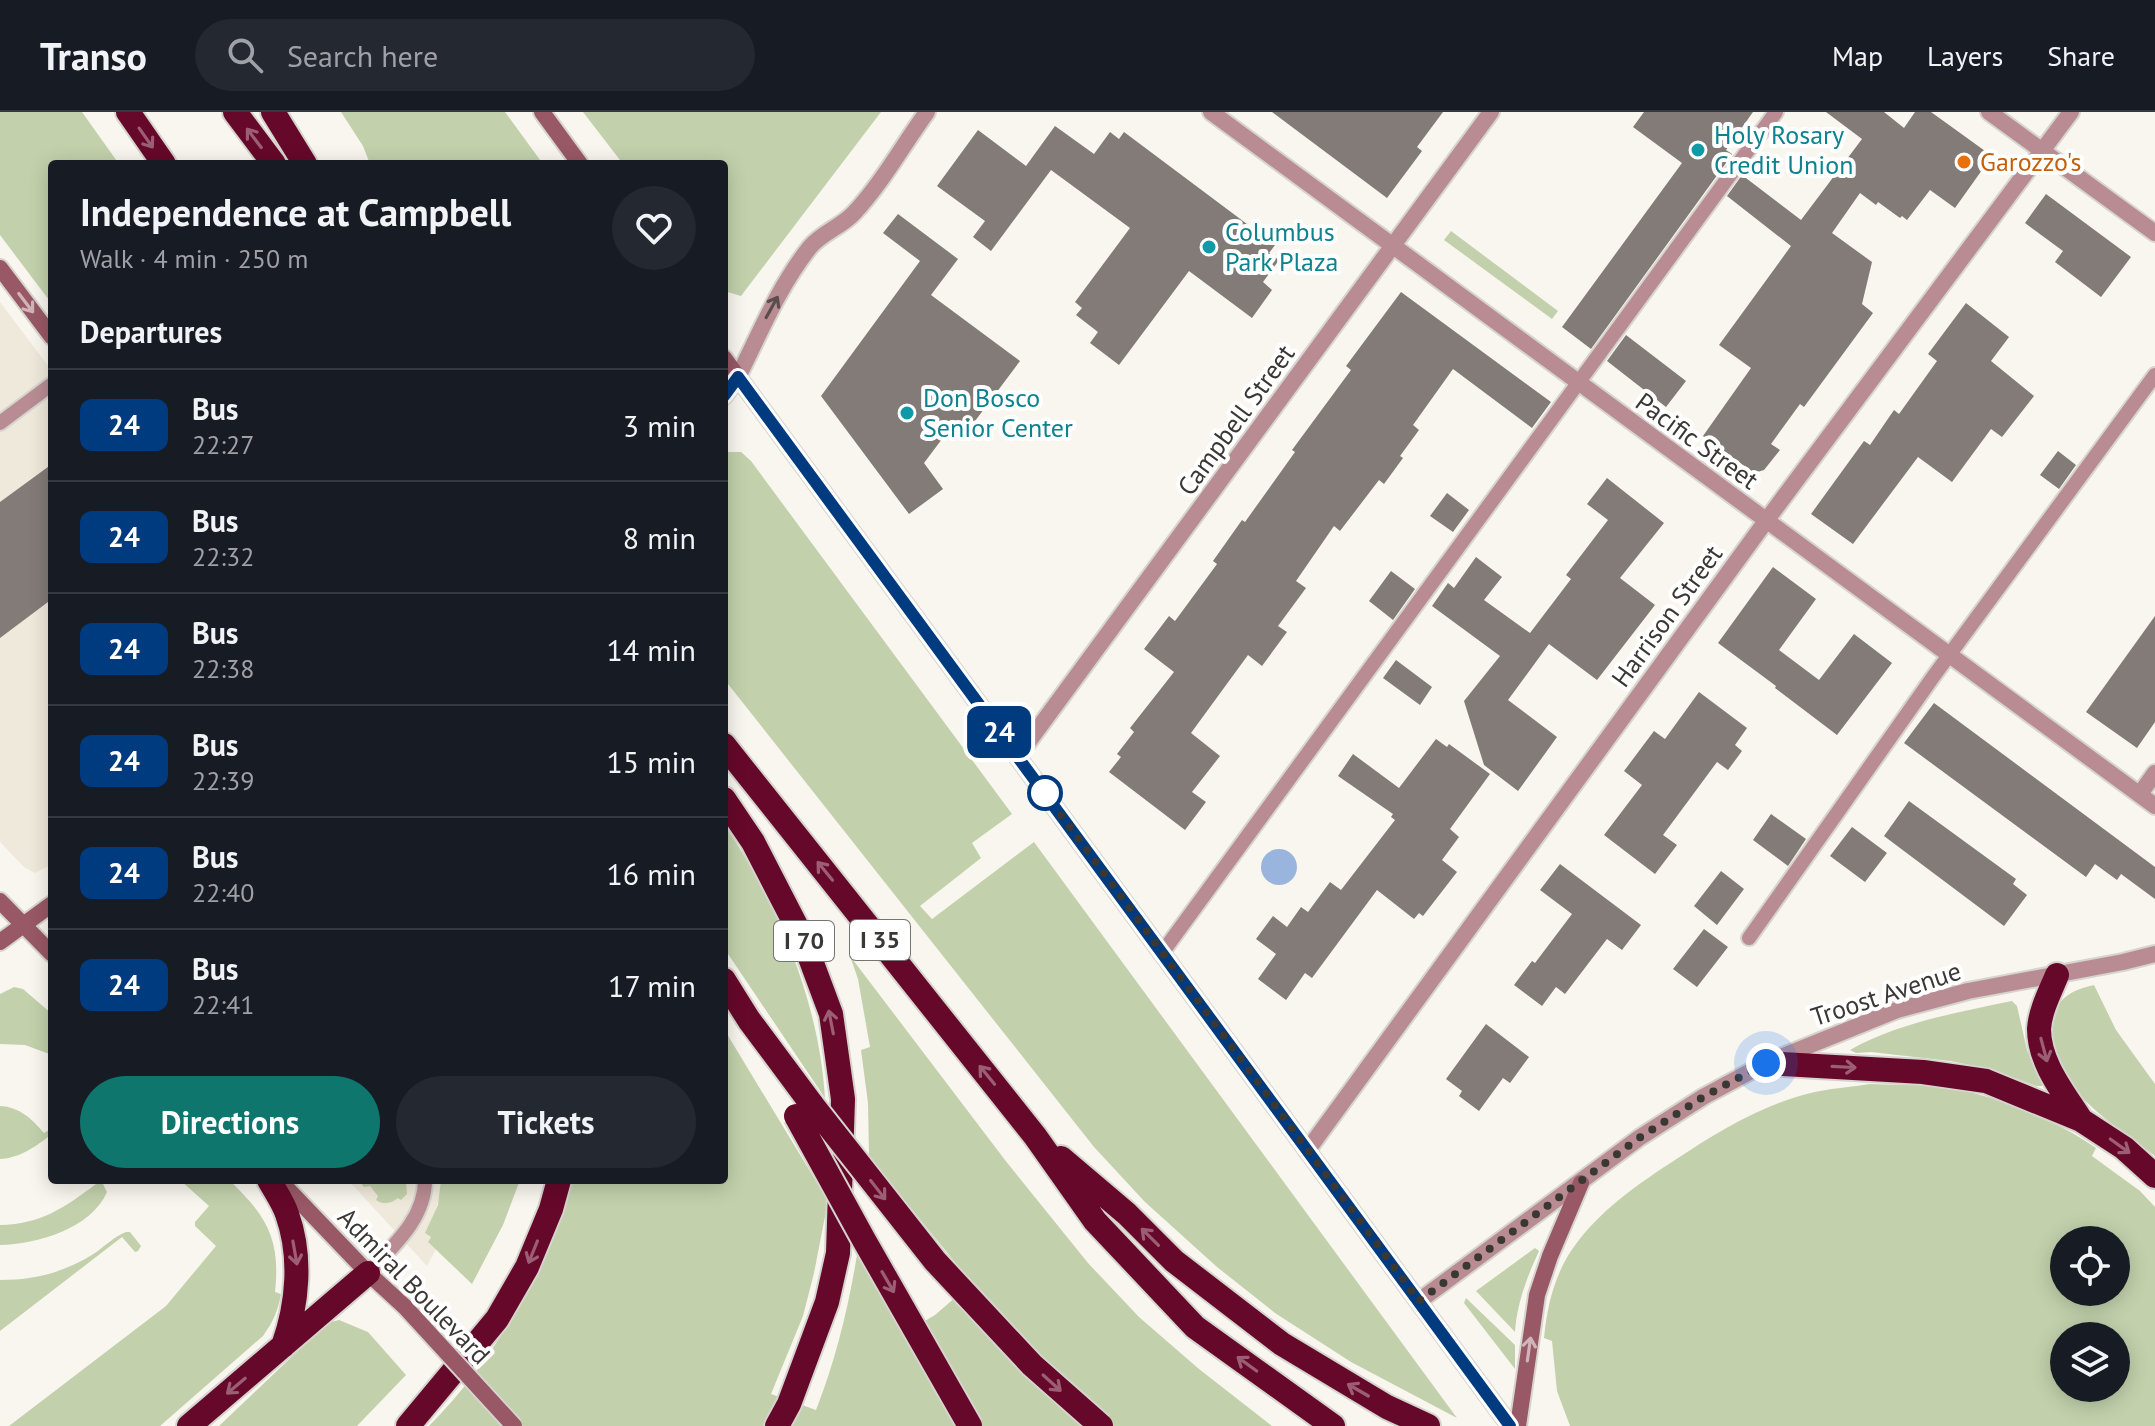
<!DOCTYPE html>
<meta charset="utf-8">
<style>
body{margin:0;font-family:"PT Sans",sans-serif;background:#242831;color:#f1f3f6;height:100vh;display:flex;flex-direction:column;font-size:30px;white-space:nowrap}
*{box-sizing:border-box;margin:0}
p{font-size:26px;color:#9ea1a6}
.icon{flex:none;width:44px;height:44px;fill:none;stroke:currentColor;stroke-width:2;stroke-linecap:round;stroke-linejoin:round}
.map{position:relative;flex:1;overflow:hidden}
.details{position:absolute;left:48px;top:48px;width:680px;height:1024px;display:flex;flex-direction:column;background:#171b24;border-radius:8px;box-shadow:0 4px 20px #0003}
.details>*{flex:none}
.badge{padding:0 16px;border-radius:12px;font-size:28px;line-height:52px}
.fabs{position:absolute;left:2050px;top:1114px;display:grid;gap:16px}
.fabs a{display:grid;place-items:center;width:80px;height:80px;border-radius:50%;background:#171b24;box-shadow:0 4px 20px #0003;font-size:40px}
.you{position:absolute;width:40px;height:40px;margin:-20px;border:6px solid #fff;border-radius:50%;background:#1a73e8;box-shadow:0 0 0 12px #1a73e833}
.map>.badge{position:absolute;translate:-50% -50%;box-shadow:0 0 0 4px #fff}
h2{padding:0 32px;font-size:30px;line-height:72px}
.round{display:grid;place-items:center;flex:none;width:84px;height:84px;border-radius:42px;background:#242831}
.headline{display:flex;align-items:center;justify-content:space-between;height:136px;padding:0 32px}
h1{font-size:38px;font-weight:600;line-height:60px}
.cta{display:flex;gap:16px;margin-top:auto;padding:16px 32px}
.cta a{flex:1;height:92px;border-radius:48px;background:#0f766e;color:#fff;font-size:32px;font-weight:600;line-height:92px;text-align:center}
.cta a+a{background:#242831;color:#f1f3f6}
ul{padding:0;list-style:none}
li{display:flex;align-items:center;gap:24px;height:112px;padding:0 32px;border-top:2px solid #363941}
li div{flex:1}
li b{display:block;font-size:30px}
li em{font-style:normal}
li .badge{min-width:88px;font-weight:700;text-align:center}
header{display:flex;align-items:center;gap:48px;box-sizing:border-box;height:112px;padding:0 40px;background:#171b24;border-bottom:2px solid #363941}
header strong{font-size:38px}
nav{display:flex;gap:44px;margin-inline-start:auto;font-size:28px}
.search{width:560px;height:72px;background:#242831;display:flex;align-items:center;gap:20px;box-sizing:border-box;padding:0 28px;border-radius:44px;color:#9ea1a6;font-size:30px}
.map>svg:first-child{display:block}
.built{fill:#efe9db}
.green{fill:#c2d1ac;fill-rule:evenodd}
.water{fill:#9ab5dd}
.building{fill:#827b77}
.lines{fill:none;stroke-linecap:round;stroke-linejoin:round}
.lane-casing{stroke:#d6d4ce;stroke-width:18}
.street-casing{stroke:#d6d4ce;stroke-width:20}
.secondary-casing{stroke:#d6d4ce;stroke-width:20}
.highway-casing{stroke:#d6d4ce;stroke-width:28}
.lane{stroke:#b98c94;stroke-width:14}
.street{stroke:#b98c94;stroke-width:16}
.secondary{stroke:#985865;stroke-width:16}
.highway{stroke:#66082a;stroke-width:24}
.secondary-bridge-casing{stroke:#d6d4ce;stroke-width:20;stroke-linecap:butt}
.highway-bridge-casing{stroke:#d6d4ce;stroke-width:28;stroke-linecap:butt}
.secondary-bridge{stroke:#985865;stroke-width:16}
.highway-bridge{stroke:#66082a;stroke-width:24}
.oneway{stroke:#9c5e75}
.oneway2{stroke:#d1b4ba}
.oneway3{stroke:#594d4d}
.line-casing{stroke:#fff;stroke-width:18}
.line{stroke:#003b80;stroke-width:12}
.walk{stroke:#393835;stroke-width:8;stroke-dasharray:0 14.4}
.culture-dot{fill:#0f9aa8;stroke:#fff;stroke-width:3}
.food-dot{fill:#e8710a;stroke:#fff;stroke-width:3}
.stop-dot{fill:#fff;stroke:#003b80;stroke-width:4}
.labels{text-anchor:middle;stroke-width:8;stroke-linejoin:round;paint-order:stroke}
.shield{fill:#fff;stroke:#747472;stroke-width:2}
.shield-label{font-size:24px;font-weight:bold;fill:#393835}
.culture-label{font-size:26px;fill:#0d838f;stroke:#fff;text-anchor:start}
.food-label{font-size:26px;fill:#c56008;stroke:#fff;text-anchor:start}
.street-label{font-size:26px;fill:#393835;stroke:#fff}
</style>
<header>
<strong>Transo</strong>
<div class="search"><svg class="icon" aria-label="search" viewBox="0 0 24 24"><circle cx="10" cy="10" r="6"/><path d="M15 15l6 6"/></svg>Search here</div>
<nav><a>Map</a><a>Layers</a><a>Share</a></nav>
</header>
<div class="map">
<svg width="2155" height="1314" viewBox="0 0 2155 1314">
<rect width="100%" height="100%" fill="#f9f6ef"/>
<path class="built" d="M0,190l52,69v493l-17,9 -10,-5 -25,-26z
M348,1068h93v13l-8,26 -2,18 -3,5 8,7 -9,17z"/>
<path class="green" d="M0,0h82l37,52h-67v140l-52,-69z
M341,0h164l38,52h-173l-7,-18z
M583,0h298l-140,184 -17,-5v-127h-101z
M1451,119l107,80 -6,8 -108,-79z
M724,340h17l10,9 261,353 -40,29 9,15 -61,48 12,13 102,-77 423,576 -106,-56 -76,-49 -58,-46 -72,-65 -51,-55 -370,-468z
M724,712c54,80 95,177 101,274l-101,-150z
M850,844l155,204 83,103 51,54 60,52 73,57h-843c69,-70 113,-153 144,-246h151v-151l104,172 -14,72 -11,43 -32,78 45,16c20,-51 32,-101 41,-155l46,79 32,-19 37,-32 -103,-126 -1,-54 -7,-53 9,-3 -12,-68z
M2094,873l22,45 39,54v72c-42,-33 -109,-70 -103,-132 3,-25 19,-34 42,-39z
M14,875l9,2 29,25v41l-27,-10 -25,-1v-50z
M2012,889l5,5 10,44 16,33 -1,3h-6l-46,-17 -40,-8 -79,-9 -15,1 -6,-3c47,-27 109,-38 162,-49z
M1870,972c21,1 42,0 63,2 54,5 118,31 163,62l-4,8 48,35 15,16v219h-585l-13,-35 -5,-50 -8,-3c3,-31 10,-61 27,-87 27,-40 67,-67 107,-93 42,-28 87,-55 137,-66 18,-4 37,-5 55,-8zM2064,1128h52v52h-52zM2064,1224h52v52h-52z
M0,994c20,1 32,13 44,27l8,-5v6c-16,12 -31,24 -52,25z
M93,1068h8l6,12c-16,37 -70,52 -107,53v-20c41,-1 64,-17 96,-41z
M180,1068h49c37,35 52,59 46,112l6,2c-3,17 -8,28 -18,42l-103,90h-151l157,-120 50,-60 -21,-20v-4l14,-16z
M358,1068h48l1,14 -6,6 -3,-2c-8,6 -14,7 -22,2l2,-4 -8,-10 -6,1z
M441,1068h79l-17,45 -31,59 -44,-42 3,-5 -6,-4 13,-28z
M126,1120h4l11,14 -3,5 -3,1 -13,-15 -122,94v-51c36,0 65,-8 95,-27 10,-7 20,-17 31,-21z
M1535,1136l4,3c-12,26 -22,52 -24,81l-39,-41z
M1466,1186l49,47v24l-51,-66z
M339,1208l29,12 38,43 -49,51h-138l104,-99 8,-5z"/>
<path class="water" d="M1261 755a18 18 0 1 1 36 0a18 18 0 1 1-36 0Z"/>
<path class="building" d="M1272,0h171l-26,35 5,4 -35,47z
M1644,0h109l-27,38 6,4 -6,9 -135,186 -29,-22 120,-164 -49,-36z
M1826,0h58l20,16 11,-16h16l61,44 -37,52 -25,-18 -23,30 -5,-4 -2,2 -22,-16 -2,3 -16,-12 -28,40 40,29 -10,42 11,9 -69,94 -4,-3 -29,40 9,6 -16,20 -10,3 -51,-37 48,-68 -32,-23 72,-99 -64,-50 15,-21 59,45 61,-81z
M1055,14l39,28 16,-22 9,7 5,-7 151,113 -6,8 10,7 -16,22 9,8 -20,28 -63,-47 -70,94 -29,-22 8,-11 -22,-17 6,-7 -7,-6 55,-74 -79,-58 -60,81 -18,-14 12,-16 -48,-35 41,-56 48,36z
M2046,82l85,63 -30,40 -46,-35 8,-11 -38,-28z
M898,102l60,45 -27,36 89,66 -60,80 -12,-10 -24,32 19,26 -34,25 -88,-118 99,-135 -37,-28z
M1401,180l150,110 -19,26 -79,-59 -40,56 6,5 -19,26 3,2 -19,26 -5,-4 -39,51 -6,-5 -38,55 10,7 -28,38 9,6 -25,34 -14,-11 -57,78 29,23 -28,36 14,10 -21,28 -76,-58 12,-15 -4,-3 17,-22 -4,-4 44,-56 -30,-23 25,-33 6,5 42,-57 -4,-3 29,-41 3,2 50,-70 -3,-2 59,-80 -5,-4z
M1966,191l43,34 -18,24 43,35 -32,41 -11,-8 -39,53 -34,-25 -65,87 -42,-30 53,-73 6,4 24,-35 5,4 38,-53 -9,-7z
M1626,223l60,46 -20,26 -59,-46z
M2058,339l18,14 -17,24 -19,-14z
M52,352v135l-52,39v-136z
M1607,366l57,45 -44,55 35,27 -58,75 -48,-36 -41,56 49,37 -39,54 -34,-26 -20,-64 36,-45 -68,-50 16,-23 6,5 22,-31 26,20 -18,23 46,33 41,-54 -5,-4 42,-55 -21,-16z
M1447,381l22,17 -16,22 -23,-16z
M1773,455l43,32 -37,51 40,30 35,-46 38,29 -55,72 -62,-47 1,-2 -58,-43z
M1391,459l24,18 -22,31 -24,-19z
M2155,504v106l-18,26 -51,-36z
M1396,548l36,27 -12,18 -37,-27z
M1699,580l48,36 -12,17 7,6 -14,19 -11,-8 -54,73 14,10 -22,29 -51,-39 38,-50 -18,-14 30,-40 11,8z
M1934,591l221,164v32l-34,-25 -4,6 -22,-16 -9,13 -182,-134z
M1436,627l11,8 2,-3 41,30 -40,55 9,8 -17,23 15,12 -34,44 -4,-3 -5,6 -37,-29 -65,88 -7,-5 -19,27 -28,-21 18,-25 -20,-15 17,-23 14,11 14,-20 7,5 22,-30 11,8 54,-70 -4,-3 2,-3 -55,-38 15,-22 46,34z
M1909,689l107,78 -3,5 14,11 -23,31 -120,-90z
M1771,702l35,25 -18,27 -35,-26z
M1852,715l35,26 -22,29 -35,-26z
M1560,752l81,61 -19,25 -15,-11 -42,55 -9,-7 -14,19 -28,-21 18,-24 3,2 37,-49 -32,-24z
M1721,759l23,18 -27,36 -23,-19z
M1704,817l24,18 -31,40 -24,-18z
M1486,912l43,33 -19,26 -7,-5 -24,33 -20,-15 3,-5 -16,-12z"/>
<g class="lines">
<g class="lane-casing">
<path id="lane" d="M0,311l52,-39
M1749,826l184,-261 222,-302
M1162,841l614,-841
M368,1161c25,-27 57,-54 57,-93"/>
</g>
<g class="street-casing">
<path id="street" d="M1211,0l944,694
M1989,0l166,121
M738,265c22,-44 41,-91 72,-130 13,-15 31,-20 44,-34 28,-30 49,-68 73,-101
M1018,644l473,-644
M2140,682l15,-21
M1307,1039l459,-630 305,-409
M1419,1189l220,-163 64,-41 63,-34 131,-53 71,-19 155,-29 32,-8"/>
</g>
<g class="secondary-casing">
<path id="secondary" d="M542,0l38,52
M0,156l52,69
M724,246l786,1068
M724,284l14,-19
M0,789l52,53
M0,830l52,-38
M279,1068l89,93 37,34
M1518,1314l19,-131 13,-39 31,-73"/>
</g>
<g class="highway-casing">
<path id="highway" d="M128,0l36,52
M235,0l39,52
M273,0l32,52
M724,633l311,391 60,85 100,106 138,99
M724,687l29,43 50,97 28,75 12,85 -5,154 -11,49 -38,102 -12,22
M2057,863c-7,17 -17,36 -18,54 0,34 25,64 42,91
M724,868l25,40 64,86
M1766,951l157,9 63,9 95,39 43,28 31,28
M1061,1046l66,56 47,47 108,83 105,63 41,19
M269,1068c6,11 14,22 18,34 15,42 11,90 -4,132
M189,1314l179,-153
M408,1314l89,-107 30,-52 24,-58 8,-29"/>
</g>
<use href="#lane" class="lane"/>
<use href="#street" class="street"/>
<use href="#secondary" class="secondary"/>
<use href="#highway" class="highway"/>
<g class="secondary-bridge-casing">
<path id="secondary-bridge" d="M405,1195l109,119"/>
</g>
<g class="highway-bridge-casing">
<path id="highway-bridge" d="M813,994l122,155 97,104 69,61
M796,1004l68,124 106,186"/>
</g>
<use href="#secondary-bridge" class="secondary-bridge"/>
<use href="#highway-bridge" class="highway-bridge"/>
</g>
<defs><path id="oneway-shaft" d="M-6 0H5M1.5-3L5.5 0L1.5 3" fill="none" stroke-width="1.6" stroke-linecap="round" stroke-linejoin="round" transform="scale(2)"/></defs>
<g class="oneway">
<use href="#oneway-shaft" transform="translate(146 26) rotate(55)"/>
<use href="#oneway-shaft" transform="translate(254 26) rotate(-127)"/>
<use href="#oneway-shaft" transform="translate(825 759) rotate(-129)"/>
<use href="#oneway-shaft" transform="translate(831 910) rotate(-101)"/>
<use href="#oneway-shaft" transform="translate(2044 938) rotate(75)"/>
<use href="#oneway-shaft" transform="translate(1844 955) rotate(3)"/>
<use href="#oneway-shaft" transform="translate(987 963) rotate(-129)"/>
<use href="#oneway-shaft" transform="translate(2120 1034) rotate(36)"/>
<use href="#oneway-shaft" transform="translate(878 1078) rotate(52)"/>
<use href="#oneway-shaft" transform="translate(1150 1125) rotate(-135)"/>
<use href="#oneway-shaft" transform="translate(533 1140) rotate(112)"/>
<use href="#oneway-shaft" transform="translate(295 1141) rotate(80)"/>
<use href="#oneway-shaft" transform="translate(888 1170) rotate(60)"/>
<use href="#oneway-shaft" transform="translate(1247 1252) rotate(-144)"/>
<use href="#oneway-shaft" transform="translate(1052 1271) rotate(42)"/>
<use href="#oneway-shaft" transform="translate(236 1274) rotate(140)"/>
<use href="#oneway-shaft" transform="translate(1358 1278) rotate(-150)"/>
</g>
<g class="oneway2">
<use href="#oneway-shaft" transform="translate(26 191) rotate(53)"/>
<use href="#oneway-shaft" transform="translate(1529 1237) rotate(-82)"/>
</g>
<use class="oneway3" href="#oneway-shaft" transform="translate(772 195) rotate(-61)"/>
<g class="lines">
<g class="line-casing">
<path id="line" d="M724,284l14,-19 772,1049"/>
</g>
<use href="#line" class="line"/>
<path class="walk" d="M1045,681l-9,-12 383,520 220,-163 64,-41 63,-34"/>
</g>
<g class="culture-dot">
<circle cx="1698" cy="38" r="8"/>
<circle cx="1209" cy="135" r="8"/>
<circle cx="907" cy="301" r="8"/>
</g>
<circle class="food-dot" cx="1964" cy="50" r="8"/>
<circle class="stop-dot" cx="1045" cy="681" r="16"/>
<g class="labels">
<g class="shield">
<rect x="850" y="808" width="60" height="40" rx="6"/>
<rect x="774" y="809" width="60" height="40" rx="6"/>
</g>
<g class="shield-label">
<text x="880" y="836">I 35</text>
<text x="804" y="837">I 70</text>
</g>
<g class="culture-label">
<text x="1714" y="32">Holy Rosary<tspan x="1714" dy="30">Credit Union</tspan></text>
<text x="1225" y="129">Columbus<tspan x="1225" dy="30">Park Plaza</tspan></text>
<text x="923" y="295">Don Bosco<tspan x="923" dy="30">Senior Center</tspan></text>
</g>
<g class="food-label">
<text x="1980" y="59">Garozzo's</text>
</g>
<g class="street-label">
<text transform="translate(1236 308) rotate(-54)" y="9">Campbell Street</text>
<text transform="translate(1697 329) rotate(36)" y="9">Pacific Street</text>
<text transform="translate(1667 504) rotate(-54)" y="9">Harrison Street</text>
<text transform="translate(1886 882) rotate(-18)" y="9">Troost Avenue</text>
<text transform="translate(414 1174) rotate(46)" y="9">Admiral Boulevard</text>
</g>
</g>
</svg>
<div class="fabs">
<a><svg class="icon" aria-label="locate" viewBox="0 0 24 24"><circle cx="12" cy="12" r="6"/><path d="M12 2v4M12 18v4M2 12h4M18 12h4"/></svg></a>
<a><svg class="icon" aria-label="layers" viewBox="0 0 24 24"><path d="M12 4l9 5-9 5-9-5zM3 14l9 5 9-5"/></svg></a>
</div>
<div class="you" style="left:1766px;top:951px"></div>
<b class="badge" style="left:999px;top:620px;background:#003b80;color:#fff">24</b>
<section class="details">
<div class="headline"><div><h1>Independence at Campbell</h1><p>Walk · 4 min · 250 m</p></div><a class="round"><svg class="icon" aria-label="heart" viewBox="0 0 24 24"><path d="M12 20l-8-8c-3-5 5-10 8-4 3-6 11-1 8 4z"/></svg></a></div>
<h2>Departures</h2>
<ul>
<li><span class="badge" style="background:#003b80;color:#fff">24</span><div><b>Bus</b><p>22:27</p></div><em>3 min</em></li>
<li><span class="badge" style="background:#003b80;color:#fff">24</span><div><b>Bus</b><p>22:32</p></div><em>8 min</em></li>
<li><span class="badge" style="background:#003b80;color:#fff">24</span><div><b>Bus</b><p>22:38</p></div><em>14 min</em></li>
<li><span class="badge" style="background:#003b80;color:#fff">24</span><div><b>Bus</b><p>22:39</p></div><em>15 min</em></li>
<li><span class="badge" style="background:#003b80;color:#fff">24</span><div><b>Bus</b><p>22:40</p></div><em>16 min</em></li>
<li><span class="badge" style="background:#003b80;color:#fff">24</span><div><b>Bus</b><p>22:41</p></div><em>17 min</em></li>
</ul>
<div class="cta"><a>Directions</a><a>Tickets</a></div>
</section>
</div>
